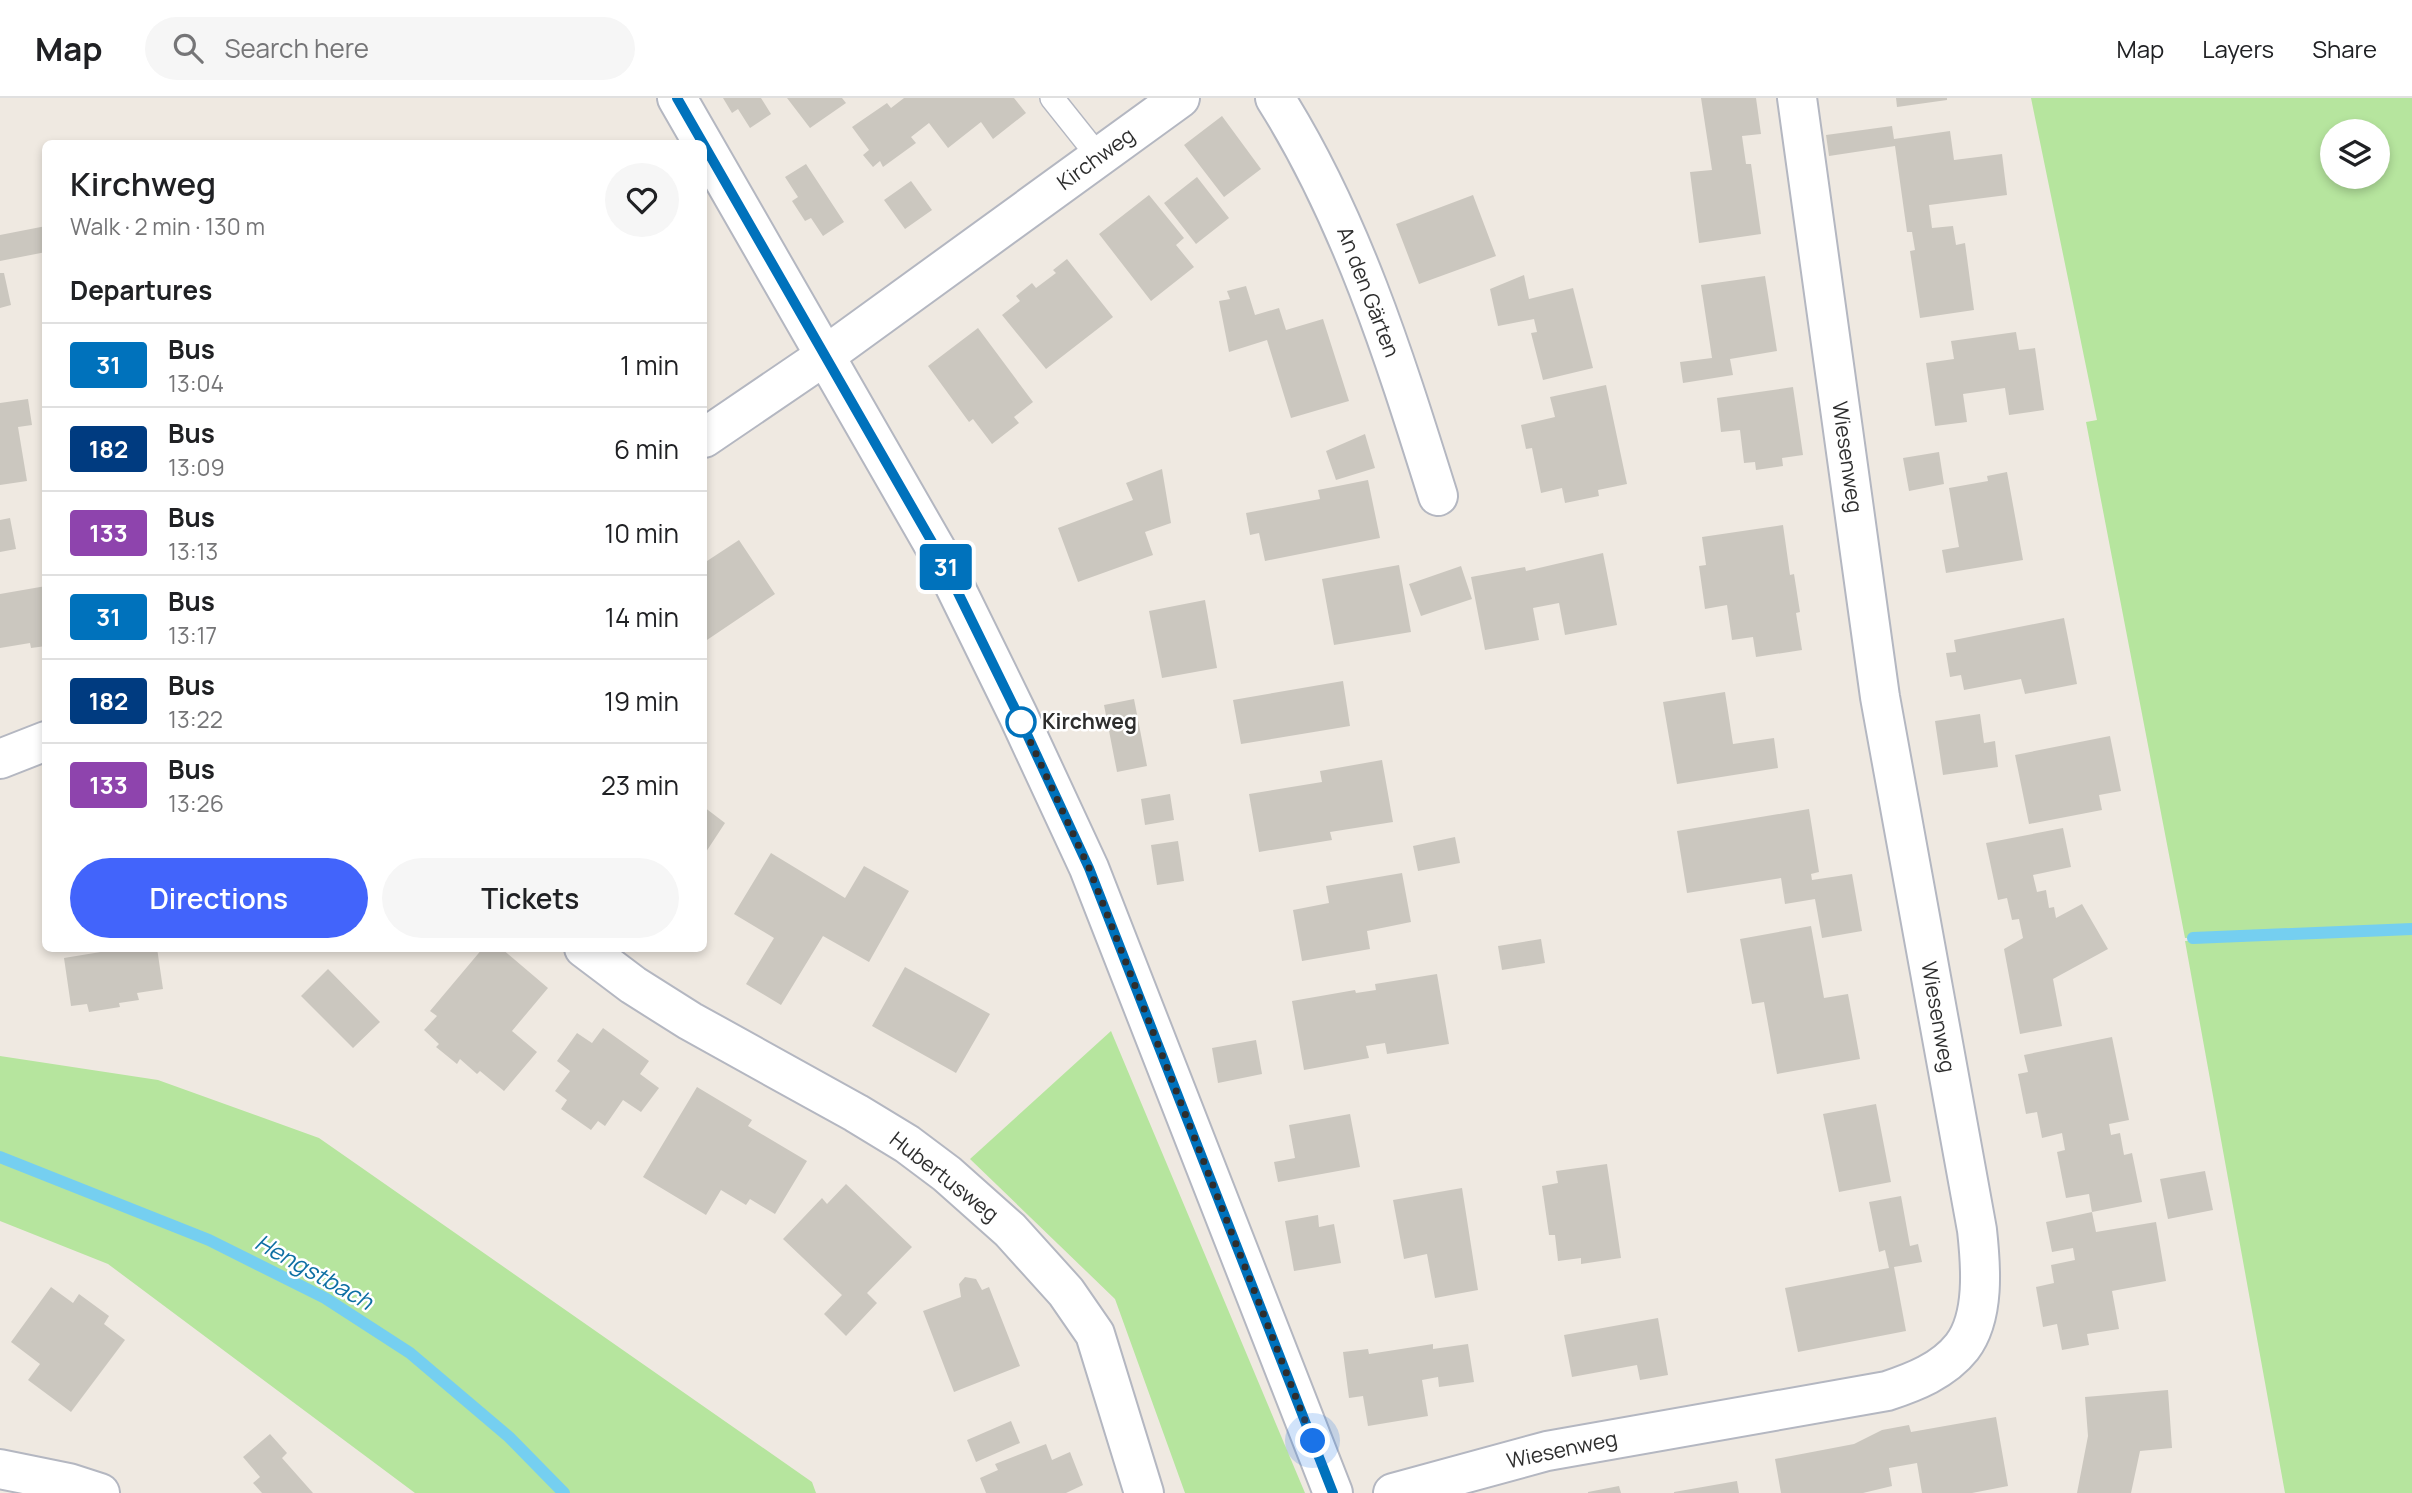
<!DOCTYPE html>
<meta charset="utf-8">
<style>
body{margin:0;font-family:Manrope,sans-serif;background:#f6f6f6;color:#202124;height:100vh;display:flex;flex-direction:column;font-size:26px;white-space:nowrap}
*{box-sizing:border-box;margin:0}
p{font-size:23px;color:#757577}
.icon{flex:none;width:38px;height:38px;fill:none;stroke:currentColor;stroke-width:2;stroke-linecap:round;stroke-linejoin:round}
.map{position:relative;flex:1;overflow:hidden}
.drawer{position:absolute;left:42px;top:42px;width:665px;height:812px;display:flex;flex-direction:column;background:#fff;border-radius:10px;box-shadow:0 4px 10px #0003}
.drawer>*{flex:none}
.badge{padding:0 14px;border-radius:5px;font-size:24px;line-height:46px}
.fabs{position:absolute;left:2320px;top:21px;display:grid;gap:14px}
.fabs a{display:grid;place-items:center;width:70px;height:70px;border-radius:50%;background:#fff;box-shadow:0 4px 10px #0003;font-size:35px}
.you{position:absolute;width:35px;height:35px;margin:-18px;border:5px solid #fff;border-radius:50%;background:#1a73e8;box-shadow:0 0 0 10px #1a73e833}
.map>.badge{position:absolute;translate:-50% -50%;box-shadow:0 0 0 4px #fff}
h2{padding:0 28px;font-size:26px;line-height:63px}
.round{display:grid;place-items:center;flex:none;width:74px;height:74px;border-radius:37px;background:#f6f6f6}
.headline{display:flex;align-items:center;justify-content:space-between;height:119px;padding:0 28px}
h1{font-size:33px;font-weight:600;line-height:52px}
.primary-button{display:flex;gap:14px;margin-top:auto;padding:14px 28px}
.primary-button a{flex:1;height:80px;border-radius:42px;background:#4264fb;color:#fff;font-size:28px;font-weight:600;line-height:80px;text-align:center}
.primary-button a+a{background:#f6f6f6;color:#202124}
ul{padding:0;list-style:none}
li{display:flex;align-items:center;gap:21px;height:84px;padding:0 28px;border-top:2px solid #e0e0e0}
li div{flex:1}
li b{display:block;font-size:26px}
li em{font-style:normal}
li .badge{min-width:77px;font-weight:700;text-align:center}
header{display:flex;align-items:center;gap:42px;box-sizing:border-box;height:98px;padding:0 35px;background:#fff;border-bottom:2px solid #e0e0e0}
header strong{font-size:33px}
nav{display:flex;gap:38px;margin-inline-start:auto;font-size:24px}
.search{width:490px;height:63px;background:#f6f6f6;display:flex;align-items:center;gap:18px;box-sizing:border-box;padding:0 24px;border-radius:38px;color:#757577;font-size:26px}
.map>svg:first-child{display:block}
.green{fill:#b6e59e;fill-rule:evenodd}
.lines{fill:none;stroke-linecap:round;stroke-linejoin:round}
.stream{stroke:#75cff0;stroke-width:12}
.building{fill:#cbc7bf}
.service-casing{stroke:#b4b7c1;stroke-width:26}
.minor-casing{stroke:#b4b7c1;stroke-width:42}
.service{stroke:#fff;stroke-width:23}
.minor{stroke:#fff;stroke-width:38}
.line-casing{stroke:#fff;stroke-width:16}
.line{stroke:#0072bc;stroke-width:10}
.walk{stroke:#2e2e2e;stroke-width:7;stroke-dasharray:0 12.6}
.stop-dot{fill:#fff;stroke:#0072bc;stroke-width:3.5}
.labels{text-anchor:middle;stroke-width:5;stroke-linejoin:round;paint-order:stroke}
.street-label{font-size:21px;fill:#2e2e2e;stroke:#fff}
.stop-label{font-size:21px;font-weight:bold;fill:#2e2e2e;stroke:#fff;text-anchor:start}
.water-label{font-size:23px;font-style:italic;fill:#0d6fa3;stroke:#fff}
</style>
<header>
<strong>Map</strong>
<div class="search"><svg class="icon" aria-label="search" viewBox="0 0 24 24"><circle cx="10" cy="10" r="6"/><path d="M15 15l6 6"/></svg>Search here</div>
<nav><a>Map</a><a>Layers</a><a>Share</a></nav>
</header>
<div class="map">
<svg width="2412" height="1395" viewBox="0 0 2412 1395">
<rect width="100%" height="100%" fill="#efe9e1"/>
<path class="green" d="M2031,0h381v830l-227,10 -99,-516 11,-2zM2378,33v46h-45v-46z
M2412,832v563h-127l-100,-552z
M1111,933l194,462h-120l-70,-194 -145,-140z
M0,958l158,24 161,58 493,344 4,11h-401l-307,-229 -108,-43z"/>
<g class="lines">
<path class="stream" d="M2193,840l219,-9
M0,1059l209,83 116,58 85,55 99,84 55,56"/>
</g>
<path class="building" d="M723,0h38l10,16 -21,14 -12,-19 -6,4z
M787,0h55l4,5 -36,25z
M904,0h110l12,15 -33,26 -12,-17 -33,26 -19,-25 -18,14 5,6 -33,24 -3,-6 -7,6 -10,-12 6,-5 -17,-23 35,-24 4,5z
M1701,0h55l5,36 -19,2 4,28h5l10,70 -62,9 -9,-71 22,-2z
M1896,0h51v2l-50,7z
M1222,18l39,53 -37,28 -40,-52z
M1892,28l2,13 56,-8 4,29 48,-6 5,41 -78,10 3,23 21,-2 3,19 9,-2 9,67 -54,8 -10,-67 5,-1 -3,-18h-5l-12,-86 -66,10 -3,-21z
M806,66l38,58 -21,14 -12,-18 -6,3 -13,-20 6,-4 -13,-20z
M1197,79l32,41 -33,26 -32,-41z
M911,83l21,29 -27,19 -21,-29z
M1149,97l35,43 -8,7 18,22 -43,34 -52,-67z
M1473,97l23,61 -77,28 -23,-60z
M46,128v26l-46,9v-26z
M1067,161l46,58 -67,52 -44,-54 18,-14 -4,-5 16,-13 4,5 20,-15 -3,-3z
M0,175h4l7,32 -11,3z
M1524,177l5,24 44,-11 20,80 -50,12 -12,-47 6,-1 -3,-13 -36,7 -8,-37z
M1765,178l12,75 -47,8 3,16 -50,8 -3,-21 32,-4 -11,-73z
M1246,188l9,29 24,-7 7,22 37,-11 26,82 -58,17 -24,-78 -38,12 -10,-51 11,-2 -3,-8z
M978,230l55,74 -19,15 5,6 -27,21 -19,-25 -4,3 -41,-56z
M2016,234l3,18 16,-2 9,62 -35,5 -4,-27 -42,6 4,28 -32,4 -9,-63 28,-4 -3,-18z
M1606,287l21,99 -29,6 1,6 -34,7 -3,-15 -21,5 -9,-45 -6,1 -5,-24 34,-8 -5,-20z
M1793,289l10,68 -21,3 1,8 -27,4 -1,-8 -11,1 -4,-33 -19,2 -4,-34z
M28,301l4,26 -14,2 9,54 -27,4v-82z
M1365,336l10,34 -39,12 -10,-29z
M1939,354l5,32 -35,7 -6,-33z
M1162,371l9,54 -26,9 8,23 -75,27 -20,-54 75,-28 -7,-17z
M2007,374l16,88 -77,13 -4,-23 17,-3 -10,-59 39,-7 -1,-5z
M1368,382l12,58 -115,23 -6,-28 -9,2 -4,-22 74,-14 -2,-9z
M10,420l6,31 -16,3v-32z
M1783,427l7,50 4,-1 6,38 -4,1 6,37 -46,7 -3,-20 -21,3 -5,-35 -22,4 -6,-43 7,-1 -4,-28z
M739,442l36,54 -71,48v-79z
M1603,455l14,72 -52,10 -6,-32 -26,5 6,32 -54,10 -14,-73 54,-10 1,4z
M1399,467l12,67 -77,13 -12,-66z
M1461,468l11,33 -51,17 -12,-32z
M46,488v60l-15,2 -1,-5 -30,5v-54z
M1205,502l12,68 -55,10 -13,-67z
M2064,520l13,66 -52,10 -4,-15 -57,11 -3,-15 -11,2 -4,-24 10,-1 -2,-12z
M1343,583l7,45 -109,18 -8,-44z
M1725,594l8,52 41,-6 4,30 -101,16 -14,-82z
M1134,601l13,67 -30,6 -13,-67z
M1980,616l4,29 11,-2 3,26 -55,8 -8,-54z
M2110,638l11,55 -22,4 3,15 -73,14 -14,-69z
M1382,662l11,62 -63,10 2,8 -73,12 -10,-58 73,-12 -2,-11z
M1170,696l4,26 -29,5 -4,-26z
M704,709l21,16 -21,32z
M1809,711l10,63 -8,2 1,6 40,-6 10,57 -40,7 -7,-39 -30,5 -4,-26 -94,15 -10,-62z
M2063,730l8,39 -38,8 4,17 9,-2 3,18 5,-1 2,11 26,-14 26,45 -55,30 9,47 -42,8 -16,-85 19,-11 -4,-19 -7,1 -5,-22 -9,2 -12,-57z
M1455,739l5,26 -42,8 -5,-25z
M1178,743l6,40 -27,4 -6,-40z
M771,755l74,45 19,-32 45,25 -40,71 -46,-26 -42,69 -35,-21 28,-46 -40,-24z
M1402,775l9,49 -44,9 3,18 -68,12 -9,-51 36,-7 -3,-17z
M1811,828l13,72 24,-4 12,65 -83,15 -13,-72 -12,2 -12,-65z
M1541,841l4,24 -43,7 -4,-24z
M125,850h5l1,4 26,-4 6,41 -26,4 2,7 -20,3 1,4 -31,5 -2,-8 -16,2 -7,-48z
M483,850h18l47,40 -36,43 25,21 -33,39 -24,-20 -3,3 -17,-15 -3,5 -21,-17 3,-3 -15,-14 13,-14 -7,-5z
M905,869l85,47 -34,59 -84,-47z
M328,871l52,53 -27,26 -52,-52z
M1437,876l12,70 -62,10 -2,-11 -19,3 3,12 -65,12 -12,-69 63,-11 1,3 20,-3 -1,-6z
M603,930l46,33 -9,13 19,14 -18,24 -18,-12 -18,26 -7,-5 -7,9 -30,-21 6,-9 -12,-9 15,-20 -13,-10 20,-28 15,10z
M2112,939l17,83 -20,4 2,11 9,-2 4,22 8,-2 10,49 -50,10 4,20 60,-10 10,59 -54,10 7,38 -32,5 2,11 -27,5 -5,-26 -14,3 -7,-40 18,-4 -3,-18 24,-5 -2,-12 -21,4 -6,-30 46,-10 -3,-18 -23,4 -9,-46 8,-2 -3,-17 -20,5 -5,-26 -11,2 -8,-40 10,-2 -4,-17z
M1256,942l6,34 -44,9 -6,-35z
M697,989l55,33 -4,6 59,35 -32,53 -25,-15 -4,6 -25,-15 -15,25 -63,-38z
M1876,1006l15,78 -52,10 -16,-78z
M1350,1016l10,53 -82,15 -4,-20 21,-4 -6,-33z
M1607,1066l14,94 -40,6v-6l-23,3 -3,-26h-6l-7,-49 16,-3 -2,-12z
M2205,1073l8,39 -45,9 -8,-40z
M846,1086l66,63 -45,46 10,10 -31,33 -22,-22 18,-19 -59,-56 39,-41 5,6z
M1462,1090l16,102 -43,8 -8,-44 -23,5 -11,-59z
M1901,1098l9,50 8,-2 4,18 -28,5 12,64 -108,21 -13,-64 104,-20 -4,-18 -6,2 -10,-50z
M1318,1117l1,12 15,-3 7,39 -47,8 -9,-50z
M965,1179l11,2 6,11 7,-3 31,79 -66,26 -31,-81 38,-14 -2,-13z
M51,1189l22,16 6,-9 30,22 -5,8 21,16 -54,72 -43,-32 12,-16 -29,-22z
M1658,1220l10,57 -28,5 -3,-15 -65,12 -8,-42z
M1433,1246v5l35,-5 6,38 -35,5 -1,-10 -16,3 6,36 -60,10 -5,-30 -14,2 -6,-46 25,-3 1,5z
M2168,1292l4,58 -32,3 -9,42h-54l11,-57 -3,-39z
M1996,1319l12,69 -36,7h-50l-5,-30 -28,5 3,18 -29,7h-82l-6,-34 79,-15 28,-14 27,-5 2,7z
M1011,1323l9,22 -44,19 -9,-22z
M270,1336l17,19 -5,5 31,35h-51l-9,-10 7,-6 -17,-20z
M1046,1346l6,16 18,-8 13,33 -17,8h-80l-6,-15 18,-8 -3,-6z
M1737,1383l2,12h-65v-1z
M1619,1388l2,7h-33v-1z"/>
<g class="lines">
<g class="service-casing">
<path id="service" d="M1052,0l47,59"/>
</g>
<g class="minor-casing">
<path id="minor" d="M677,0l263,458 78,159 71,153 244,625
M1275,0c77,122 120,261 163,398
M704,340l122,-83 354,-257
M0,661l46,-18
M584,850l49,37 57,36 166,92 51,31 40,30 63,56 56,62 29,42 49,159
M0,1371l69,14 31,10
M1393,1395l154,-42 340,-60c27,-9 56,-20 75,-44 23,-30 19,-81 15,-117l-97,-533 -83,-599"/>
</g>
<use href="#service" class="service"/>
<use href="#minor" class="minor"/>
</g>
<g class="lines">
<g class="line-casing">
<path id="line" d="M677,0l263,458 78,159 71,153 244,625"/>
</g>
<use href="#line" class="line"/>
<path class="walk" d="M1021,624l-3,-7 71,153 224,573"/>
</g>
<circle class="stop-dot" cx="1021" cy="624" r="14"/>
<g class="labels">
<g class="street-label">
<text transform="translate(1096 61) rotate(-36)" y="7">Kirchweg</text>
<text transform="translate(1368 194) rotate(69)" y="7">An den Gärten</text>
<text transform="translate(1847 359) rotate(82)" y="7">Wiesenweg</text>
<text transform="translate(1938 919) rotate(80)" y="7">Wiesenweg</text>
<text transform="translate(944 1079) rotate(38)" y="7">Hubertusweg</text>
<text transform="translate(1562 1352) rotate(-12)" y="7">Wiesenweg</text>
</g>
<g class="stop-label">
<text x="1042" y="631">Kirchweg</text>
</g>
<g class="water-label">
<text transform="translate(314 1174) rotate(29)" y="8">Hengstbach</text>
</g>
</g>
</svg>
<div class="fabs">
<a><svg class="icon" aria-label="layers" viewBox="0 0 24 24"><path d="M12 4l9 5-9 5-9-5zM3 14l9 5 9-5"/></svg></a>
</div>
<div class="you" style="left:1313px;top:1343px"></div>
<b class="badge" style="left:946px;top:469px;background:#0072bc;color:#fff">31</b>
<section class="drawer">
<div class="headline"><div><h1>Kirchweg</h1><p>Walk · 2 min · 130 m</p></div><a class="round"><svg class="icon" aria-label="heart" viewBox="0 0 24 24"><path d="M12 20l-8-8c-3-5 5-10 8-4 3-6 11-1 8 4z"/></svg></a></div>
<h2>Departures</h2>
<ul>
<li><span class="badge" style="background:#0072bc;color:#fff">31</span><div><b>Bus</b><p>13:04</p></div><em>1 min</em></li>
<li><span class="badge" style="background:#003b80;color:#fff">182</span><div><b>Bus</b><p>13:09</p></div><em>6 min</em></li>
<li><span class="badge" style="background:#8e44ad;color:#fff">133</span><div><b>Bus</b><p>13:13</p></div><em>10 min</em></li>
<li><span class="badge" style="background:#0072bc;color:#fff">31</span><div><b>Bus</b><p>13:17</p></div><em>14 min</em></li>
<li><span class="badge" style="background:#003b80;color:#fff">182</span><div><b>Bus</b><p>13:22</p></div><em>19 min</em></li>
<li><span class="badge" style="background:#8e44ad;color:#fff">133</span><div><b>Bus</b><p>13:26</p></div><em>23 min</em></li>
</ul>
<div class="primary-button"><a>Directions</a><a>Tickets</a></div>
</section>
</div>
